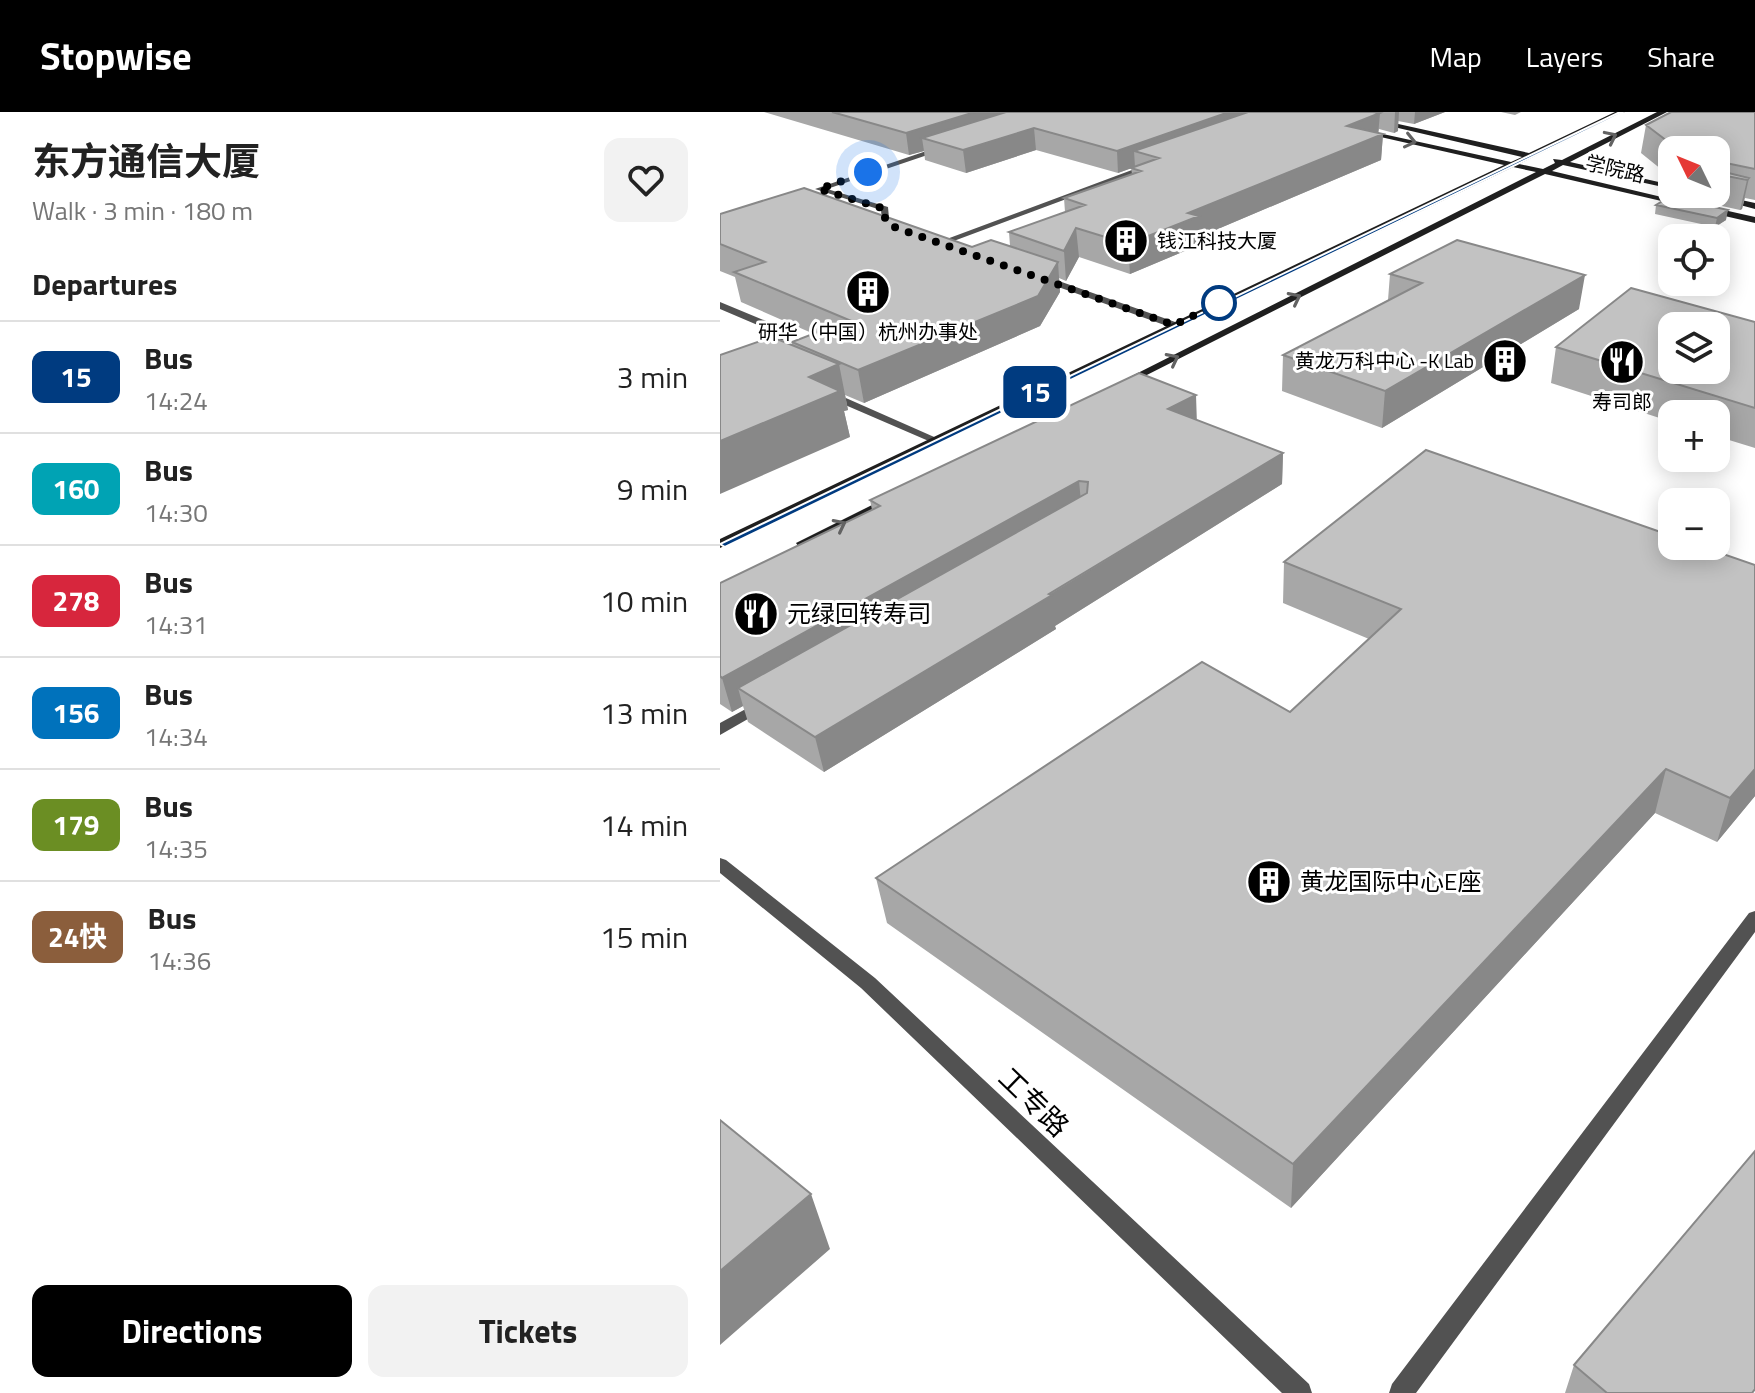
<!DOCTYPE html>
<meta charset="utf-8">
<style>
body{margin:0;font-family:"Titillium Web","Noto Sans SC",sans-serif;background:#f2f2f2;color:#222;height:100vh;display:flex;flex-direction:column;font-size:30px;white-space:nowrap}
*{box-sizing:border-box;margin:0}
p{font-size:26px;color:#767676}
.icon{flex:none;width:44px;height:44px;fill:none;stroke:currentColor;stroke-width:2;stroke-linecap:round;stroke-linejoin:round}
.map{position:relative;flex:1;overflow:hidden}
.drawer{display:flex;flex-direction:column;background:#fff;width:720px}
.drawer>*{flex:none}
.badge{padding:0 16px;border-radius:12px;font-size:28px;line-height:52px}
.needle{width:52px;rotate:313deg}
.fabs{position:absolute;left:938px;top:24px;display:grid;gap:16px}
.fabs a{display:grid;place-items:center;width:72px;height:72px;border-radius:16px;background:#fff;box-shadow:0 4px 20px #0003;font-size:40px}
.you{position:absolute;width:40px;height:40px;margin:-20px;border:6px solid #fff;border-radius:50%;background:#1a73e8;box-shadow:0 0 0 12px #1a73e833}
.map>.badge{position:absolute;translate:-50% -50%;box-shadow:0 0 0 4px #fff}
h2{padding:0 32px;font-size:30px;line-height:72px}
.round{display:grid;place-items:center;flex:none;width:84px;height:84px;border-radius:16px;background:#f2f2f2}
.summary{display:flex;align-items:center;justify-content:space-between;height:136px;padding:0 32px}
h1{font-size:38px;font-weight:700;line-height:60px}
.action{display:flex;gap:16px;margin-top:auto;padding:16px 32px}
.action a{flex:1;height:92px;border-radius:16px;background:#000;color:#fff;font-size:32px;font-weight:700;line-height:92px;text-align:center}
.action a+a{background:#f2f2f2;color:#222}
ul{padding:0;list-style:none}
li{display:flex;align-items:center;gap:24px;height:112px;padding:0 32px;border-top:2px solid #e0e0e0}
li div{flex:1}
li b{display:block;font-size:30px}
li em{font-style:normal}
li .badge{min-width:88px;font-weight:700;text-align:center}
header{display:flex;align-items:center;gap:48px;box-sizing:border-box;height:112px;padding:0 40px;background:#000;color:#fff}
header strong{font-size:38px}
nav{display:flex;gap:44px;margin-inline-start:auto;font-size:28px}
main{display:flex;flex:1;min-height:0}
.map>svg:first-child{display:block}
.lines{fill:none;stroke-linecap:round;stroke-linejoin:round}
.service{fill:#525252;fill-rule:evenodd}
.minor{fill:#525252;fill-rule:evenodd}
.secondary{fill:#1f1f1f;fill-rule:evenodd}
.wall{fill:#a7a7a7}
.shaded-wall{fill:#888}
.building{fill:#c2c2c2;stroke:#888;stroke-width:2;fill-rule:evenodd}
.oneway{stroke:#626262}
.line{fill:#003b80;stroke:#fff;stroke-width:2}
.walk{stroke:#000;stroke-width:8;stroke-dasharray:0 14.4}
.stop-dot{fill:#fff;stroke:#003b80;stroke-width:4}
.labels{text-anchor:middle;stroke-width:6;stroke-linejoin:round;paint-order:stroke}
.far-street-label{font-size:20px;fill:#000;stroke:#fff}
.far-poi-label{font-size:20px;fill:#000;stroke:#fff}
.poi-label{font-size:24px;fill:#000;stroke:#fff;text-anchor:start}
.near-street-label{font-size:28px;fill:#000;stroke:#fff}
</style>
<header>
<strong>Stopwise</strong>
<nav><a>Map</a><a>Layers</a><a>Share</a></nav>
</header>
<main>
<section class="drawer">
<div class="summary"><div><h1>东方通信大厦</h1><p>Walk · 3 min · 180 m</p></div><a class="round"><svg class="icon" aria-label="heart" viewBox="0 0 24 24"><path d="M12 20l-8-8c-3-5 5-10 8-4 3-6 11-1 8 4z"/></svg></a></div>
<h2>Departures</h2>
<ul>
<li><span class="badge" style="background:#003b80;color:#fff">15</span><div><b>Bus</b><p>14:24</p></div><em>3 min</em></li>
<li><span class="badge" style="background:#00a3b4;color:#fff">160</span><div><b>Bus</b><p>14:30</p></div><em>9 min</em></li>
<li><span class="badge" style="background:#d7263d;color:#fff">278</span><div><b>Bus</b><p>14:31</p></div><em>10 min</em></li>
<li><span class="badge" style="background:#0072bc;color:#fff">156</span><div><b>Bus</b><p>14:34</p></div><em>13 min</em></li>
<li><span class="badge" style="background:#6b8e23;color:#fff">179</span><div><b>Bus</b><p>14:35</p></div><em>14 min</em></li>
<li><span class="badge" style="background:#8b5e3c;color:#fff">24快</span><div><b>Bus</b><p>14:36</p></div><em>15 min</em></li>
</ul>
<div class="action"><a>Directions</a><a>Tickets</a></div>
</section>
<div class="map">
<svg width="1035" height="1281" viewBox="0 0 1035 1281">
<rect width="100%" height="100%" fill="#fff"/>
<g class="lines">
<path class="service" d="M221,34l7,2 -121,41 61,18 1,11 14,9v4h-6l-15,-10 -1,-11 -66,-21z
M428,52l7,2 -212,79 -7,-2z
M319,162l139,49 1,2 -9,2 -134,-48v-4z
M0,190l63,26 2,10 -14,11 -51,20v-7l43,-17 12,-8 -1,-5 -54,-23z
M102,279h8l111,49 -10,2 -109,-47z
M44,587l8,5 -3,3 -49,28v-12z
M1035,799v21l-339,461h-27l3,-9 357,-471z"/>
<path class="minor" d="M0,746l6,2 149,118 434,406 3,9h-30l-421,-405 -141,-115z"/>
<path class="secondary" d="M610,0h14l185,41 86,-41h10l-106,52 24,5 12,-6 -2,-4 9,1 95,-48h10l-97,50 102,23v4l-109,-24 -11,6 135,32 -4,3 -138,-32 -416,210 -9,-2 416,-210 -23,-5 -793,381v-9l784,-374 -141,-32 -3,-4 151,33 11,-5z
M979,82h15l41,9v6z
M986,94l49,11v6l-52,-12 -1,-2z
M170,384l6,4 -2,3 -86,43h-10l-2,-3z"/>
</g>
<path class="wall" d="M44,0h681l-31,12 -16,-3v10l-4,2 -15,-4 -1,4 5,1 -2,26 -182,77v8l-69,29 -51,-17 -13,24 -7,-3 1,14 -20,34 -176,77 -19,-8 3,15 -4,1 6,26 -58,-92v-3l22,-8 -73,-32 -6,-25 -15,-6v-57l252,33 38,-1 -1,-14 56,-20 -1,-14 68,-24 -1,-6 -13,5 -82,-23 -70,23 -41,-13 -1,-9 -15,4z
M781,0h20l-6,3z
M1035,0v88l-10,-2 -3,11 -2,1 -59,-13v-3h35v-44h-44v28l-31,-25 5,-28z
M936,93l70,15 -11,7 -60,-13z
M670,162l189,35 -197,119 -100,-37 1,-36 105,-55z
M1035,210v126l-39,-12v-22h-44v8l-121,-39 5,-36z
M477,308l86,33 -1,31 -227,142 1,3 -232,143 -76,-50 -5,-16 -11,6 -12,-8v-121l152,-73 -2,-10z
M706,338l329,346 -38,46 -62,-29 -364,395 -404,-285 -11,-45 414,-166 79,-73 -86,-36 1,-41z
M854,1253l181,28h-190z"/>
<path class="shaded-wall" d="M255,0h68l-121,26 2,13 -15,4 -3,-22z
M509,0h49l-144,39 1,16 -17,6 -1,-22z
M675,0h4l-1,19 -4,2z
M695,0h30l-31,12z
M660,1l-2,23 5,-2 -2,26 -182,77v8l-69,29 -2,-30 219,-118z
M314,16l2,22 -70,23 -3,-23z
M996,50h5l-3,12h-2z
M1029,66l-7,31 -2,1 7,-30z
M1008,98l-2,10 -11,7 2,-9z
M356,116l3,29 -13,24 -2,-30z
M338,150l2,30 -20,34 -176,77 -6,-33z
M865,163l-6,34 -197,119 3,-37z
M119,252l9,46 -4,1 6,26 -130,57v-53l89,-64z
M476,283l1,30 -29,-16z
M563,341l-1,31 -227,142 1,3 -232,143 -9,-35z
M359,369l3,31 -344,176 5,18 -11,6 -10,-34z
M946,657l-11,44 -364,395 2,-44z
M1035,657v27l-38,46 13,-44z
M91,1082l19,55 -110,96v-74z"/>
<path class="building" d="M112,0h143l-69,21z
M286,0h223l-112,39 -83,-23 -71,22 -41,-12z
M528,0h125l7,1 -33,13 36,8 -195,79 11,3 -71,28 -52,-16 -12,23 -55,-19 76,-27 -21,-7 77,-27 -10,-3 28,-10 -25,-7z
M951,0h84v57l-34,-7h-5v-12h-37l-33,-25z
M996,58l33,8 -2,2 -31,-6z
M84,76l168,59 19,-7 67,22 -20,34 -180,74 -66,-28 57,-22 -115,-48 31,-10 -45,-18v-30z
M949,85l59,13 -11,8 -61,-13z
M737,128l128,35 -200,116 -102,-36 139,-72 -32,-9z
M911,176l124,34v86l-199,-61zM952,214h44v44h-44z
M52,225l67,27 -30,13 31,14 -120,50v-86z
M419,261l57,22 -28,14 115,44 -234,141 3,1 -237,142 -77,-49 349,-195 1,-11 -9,-1 -357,197 -2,-2v-93l160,-77 -10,-6z
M706,338l246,86v10h28l55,19v204l-25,29 -64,-29 -373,395 -417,-286 326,-216 88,50 111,-103 -117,-47z
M0,1008l91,74 -91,77z
M1035,1039v238l-3,4h-145l-33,-28z"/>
<defs><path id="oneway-chevron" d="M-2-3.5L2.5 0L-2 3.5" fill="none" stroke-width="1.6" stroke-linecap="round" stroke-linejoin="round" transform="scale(2)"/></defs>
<g class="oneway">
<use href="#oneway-chevron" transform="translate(891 25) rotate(-26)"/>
<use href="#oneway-chevron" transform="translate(690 29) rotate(13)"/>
<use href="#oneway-chevron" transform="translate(575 186) rotate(-27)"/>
<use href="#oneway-chevron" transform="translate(453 247) rotate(-27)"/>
<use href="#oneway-chevron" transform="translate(120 413) rotate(-27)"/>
</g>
<path class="line" d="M900,0l3,1 -898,434 -5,-3z"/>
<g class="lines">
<path class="walk" d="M148,60l-49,17 66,20v10l9,8 280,98 56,-27 -11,5"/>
</g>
<defs>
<g id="building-disc" transform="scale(2.3)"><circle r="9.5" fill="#000" stroke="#fff"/><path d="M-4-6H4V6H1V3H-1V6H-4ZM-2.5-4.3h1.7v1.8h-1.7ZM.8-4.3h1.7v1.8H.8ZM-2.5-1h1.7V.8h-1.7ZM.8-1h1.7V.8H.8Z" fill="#fff"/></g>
<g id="restaurant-disc" transform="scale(2.3)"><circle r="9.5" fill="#000" stroke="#fff"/><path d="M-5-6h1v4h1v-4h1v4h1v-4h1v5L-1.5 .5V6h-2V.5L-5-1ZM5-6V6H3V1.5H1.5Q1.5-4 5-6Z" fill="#fff"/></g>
</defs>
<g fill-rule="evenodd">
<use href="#building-disc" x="406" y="129"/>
<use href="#building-disc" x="148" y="180"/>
<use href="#building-disc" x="785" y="249"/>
<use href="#restaurant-disc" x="902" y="250"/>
<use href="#restaurant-disc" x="36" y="502"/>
<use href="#building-disc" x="549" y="770"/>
</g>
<circle class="stop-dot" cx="499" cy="191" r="16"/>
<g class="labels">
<g class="far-street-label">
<text transform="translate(895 57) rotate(13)" y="7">学院路</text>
</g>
<g class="far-poi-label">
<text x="437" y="136" text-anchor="start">钱江科技大厦</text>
<text x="148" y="227">研华（中国）杭州办事处</text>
<text x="754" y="256" text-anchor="end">黄龙万科中心 -K Lab</text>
<text x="902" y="297">寿司郎</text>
</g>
<g class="poi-label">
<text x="67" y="510">元绿回转寿司</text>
<text x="580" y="778">黄龙国际中心E座</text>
</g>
<g class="near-street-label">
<text transform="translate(314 990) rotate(44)" y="10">工专路</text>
</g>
</g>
</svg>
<div class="fabs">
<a><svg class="needle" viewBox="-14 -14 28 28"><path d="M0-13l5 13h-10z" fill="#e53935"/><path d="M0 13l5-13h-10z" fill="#767676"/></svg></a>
<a><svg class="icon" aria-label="locate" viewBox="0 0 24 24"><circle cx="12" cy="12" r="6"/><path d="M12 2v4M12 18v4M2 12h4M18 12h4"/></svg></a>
<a><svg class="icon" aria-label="layers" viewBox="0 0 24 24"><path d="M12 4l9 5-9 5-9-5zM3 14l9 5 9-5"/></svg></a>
<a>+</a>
<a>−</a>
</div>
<div class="you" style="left:148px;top:60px"></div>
<b class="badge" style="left:315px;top:280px;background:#003b80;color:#fff">15</b>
</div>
</main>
